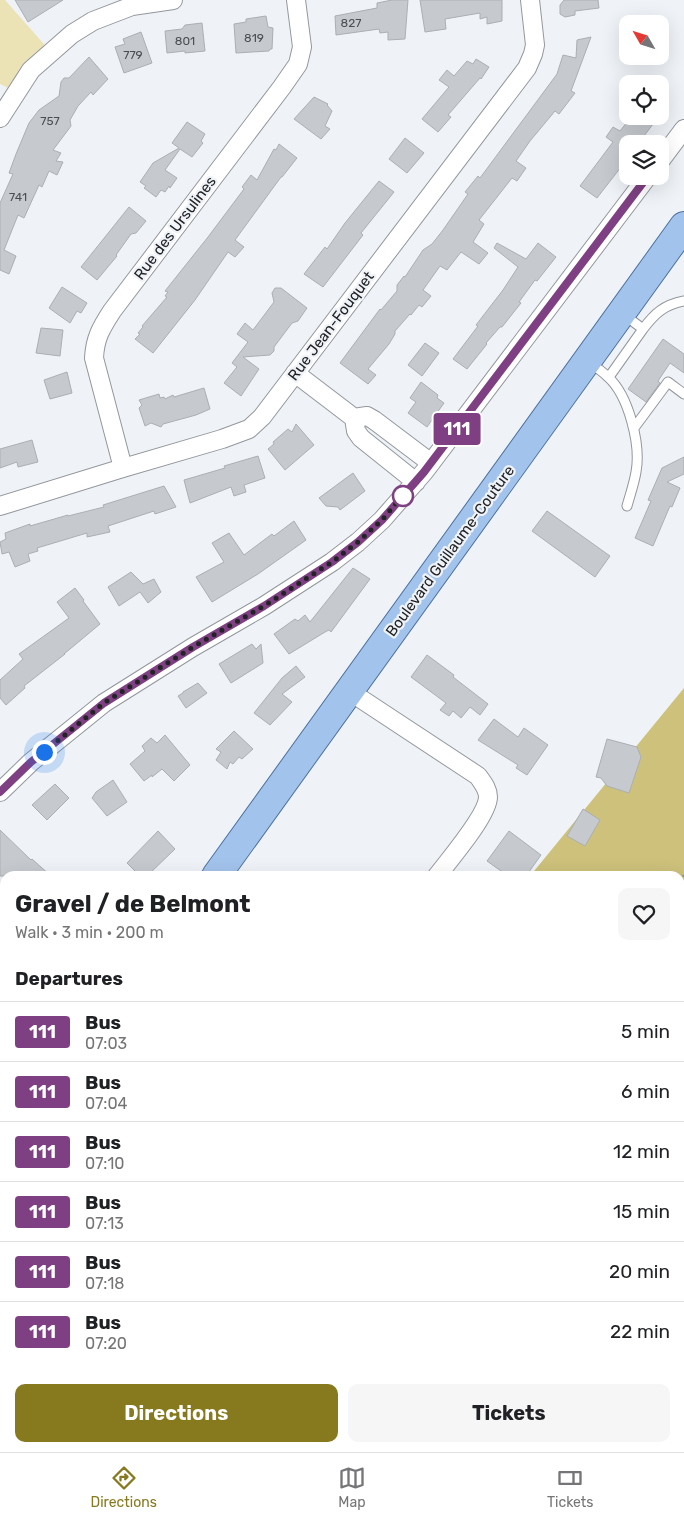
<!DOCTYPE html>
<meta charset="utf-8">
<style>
body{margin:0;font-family:Rubik,sans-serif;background:#f6f6f6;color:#202124;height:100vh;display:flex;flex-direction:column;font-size:19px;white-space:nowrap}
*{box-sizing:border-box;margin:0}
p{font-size:16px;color:#757577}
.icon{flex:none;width:28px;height:28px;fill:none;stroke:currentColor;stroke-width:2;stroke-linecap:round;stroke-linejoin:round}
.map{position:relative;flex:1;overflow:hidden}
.details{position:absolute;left:0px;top:871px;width:685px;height:581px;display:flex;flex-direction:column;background:#fff;border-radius:15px 15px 0 0;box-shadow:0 5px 20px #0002}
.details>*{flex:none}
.badge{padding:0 10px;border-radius:4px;font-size:18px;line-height:32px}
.needle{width:32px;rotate:309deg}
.fabs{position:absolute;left:619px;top:15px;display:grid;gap:10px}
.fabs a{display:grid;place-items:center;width:50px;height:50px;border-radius:10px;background:#fff;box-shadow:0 5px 20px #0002;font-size:25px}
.you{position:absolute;width:25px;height:25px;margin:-12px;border:4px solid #fff;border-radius:50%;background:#1a73e8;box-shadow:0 0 0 8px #1a73e833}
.map>.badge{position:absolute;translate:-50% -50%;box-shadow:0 0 0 2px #fff}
h2{padding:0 15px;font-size:19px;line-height:45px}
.round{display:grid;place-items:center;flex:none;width:52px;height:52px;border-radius:10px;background:#f6f6f6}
.head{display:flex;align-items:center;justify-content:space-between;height:85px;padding:0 15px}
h1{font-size:24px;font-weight:700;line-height:38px}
.action{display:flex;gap:10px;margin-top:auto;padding:10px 15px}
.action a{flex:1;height:58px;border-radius:10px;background:#87791d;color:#fff;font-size:20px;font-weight:700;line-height:58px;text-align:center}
.action a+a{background:#f6f6f6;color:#202124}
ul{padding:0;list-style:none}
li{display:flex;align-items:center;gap:15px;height:60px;padding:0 15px;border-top:1px solid #e0e0e0}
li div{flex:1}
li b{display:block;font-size:19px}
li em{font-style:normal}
li .badge{min-width:55px;font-weight:700;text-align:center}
.dock{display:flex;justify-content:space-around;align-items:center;height:70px;border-top:1px solid #e0e0e0;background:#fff;font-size:14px;color:#757577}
.dock a{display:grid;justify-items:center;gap:2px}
.dock .on{color:#87791d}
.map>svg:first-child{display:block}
.green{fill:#ebe3b5}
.forest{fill:#cdc17b}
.water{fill:#d7cb85}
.building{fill:#c6cacf;stroke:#abafb4}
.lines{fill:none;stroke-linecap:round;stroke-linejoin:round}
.lane-casing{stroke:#93979c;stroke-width:11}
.street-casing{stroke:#93979c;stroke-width:20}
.primary-casing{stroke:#4d719f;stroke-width:30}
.path{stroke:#8c8e92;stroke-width:2.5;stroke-dasharray:4 4;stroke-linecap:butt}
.lane{stroke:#fff;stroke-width:9}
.street{stroke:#fff;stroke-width:18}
.primary{stroke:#a2c3ec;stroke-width:28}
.line-casing{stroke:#fff;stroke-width:11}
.line{stroke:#7e4082;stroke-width:8}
.walk{stroke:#222325;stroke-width:5;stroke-dasharray:0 9}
.stop-dot{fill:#fff;stroke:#7e4082;stroke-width:2.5}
.labels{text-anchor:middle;stroke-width:4.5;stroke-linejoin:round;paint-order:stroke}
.number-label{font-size:12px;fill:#4b4d50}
.street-label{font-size:15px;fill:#222325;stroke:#eff3f8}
</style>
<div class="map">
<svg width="684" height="1452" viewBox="0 0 684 1452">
<rect width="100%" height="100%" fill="#eff3f8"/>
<path class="green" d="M0,0h5l46,52 -35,40 -16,-8z
M684,1093v359h-320l5,-4h311v-347z"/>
<path class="forest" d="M684,688v252l-4,13v-77h-150z
M684,1213v187l-4,1v-181z
M173,1448h111l-5,4h-107z
M467,1448h139l-4,4h-141z"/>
<path class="water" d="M684,940v273l-4,7v-267z
M284,1448h183l-6,4h-182z"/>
<path class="building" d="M15,0h48l-35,22z
M392,0h16l-3,39 -17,1v-8l-8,1 -1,-4 -43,6 -1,-19 42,-8v-5z
M420,0h82v21l-15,3v-7l-7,2v-6l-35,6 1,10 -21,3z
M564,0h34l1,8 -24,3v4l-10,2 -5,-3v-9z
M266,16l2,11 5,1 -1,21h-2l-1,2 -33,2 -2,-29 12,-2v-3z
M202,23l3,28 -20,2v-2l-18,2 -2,-22 17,-2 3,-4z
M141,32l11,31 -28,10 -9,-26 10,-3 -2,-5z
M591,37l-20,54 4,2 -16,21 -4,-3 -25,30 -14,20 10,7 -9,13 -5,-3 -33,42 5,4 -11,18 15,11 -9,11 -18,-12 -14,18 -7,-4 -17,24 8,6 -9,11 -3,-2 -8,10 -1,-1 -15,17v3l-6,10 -21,25 8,6 -8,9 -28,-21 40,-54 1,1 16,-19v-6l7,-9 1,1 18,-27 9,-6 11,-14 25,-36 -3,-2 13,-16 2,2 77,-104 6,-19 13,3 1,-18z
M89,57l19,22 -15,16 -2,-3 -13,14 -8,14 1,6 -18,24 8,3 -5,8 7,1 -6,13 -8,-4 -7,16 -3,-2 -15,33 -6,-3 -14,35 12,6 -7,18 -9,-4v-67l13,-29 -4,-1 7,-19 13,-31 10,-13 20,-14 2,-14 3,-4h5z
M476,59l13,8 -8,12 -1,-1 -32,37 3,2 -13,15 -16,-13 27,-32 -10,-7 8,-10 7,6 13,-15 6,3z
M314,97l14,7 -1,1 5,6 -7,15 5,3 -9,10 -27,-20z
M632,116h27l-21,28h-10v14l-31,40 -17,-12 33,-44 -7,-5 7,-10 7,4z
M187,122l18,12 -4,7 2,2 -11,14 -12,-8 -15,21 12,8 -7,10 -1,-2 -4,6 -4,-2 -5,7 -12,-9 2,-2 -6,-4 13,-19 26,-15 -7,-5z
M405,138l19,15 -17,20 -18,-14z
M279,144l18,14 -15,19h-1l-46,63 9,7 -9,10 -7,-5 -33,48 -42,53 -18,-14 5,-5 -2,-1 5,-6 -1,-1 25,-29 -2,-1 3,-4 -3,-1 43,-54 36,-48 -2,-2 9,-12 6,5 17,-31 2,1z
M379,181l15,11 -33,41 2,2 -40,52 -19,-13 21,-27 2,2 18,-26z
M129,207l17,14 -10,12 -5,1 -15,21 1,1 -20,24 -16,-13z
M497,243l29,16 12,-16 18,14 -19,24 -2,-1 -16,22 2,1 -19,24h-2l-14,16 1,1 -20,25 -14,-10 25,-33 -2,-1 27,-35 15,-23 -24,-19z
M62,287l25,16 -6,10 -4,-2 -7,12 -21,-15z
M275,288h6l26,20 -9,13 -6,2 -18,24v4l-4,4 -27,2 16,12 -18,27 -17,-13 13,-16 -5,-4 16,-21 -11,-8 8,-11 8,7 21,-28 -2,-9z
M41,328l22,2 -3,26 -24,-3z
M663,339l21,15v19l-14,-10 -12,18 2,2 -14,19 -18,-13z
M425,343l14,10 -17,23 -14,-11z
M67,372l5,21 -22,6 -6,-19z
M421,382l17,13 -1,3 7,5 -17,24 -19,-14 8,-11 -6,-4z
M204,388l6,21 -14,6 -33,9 -2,3 -10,-4 -6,3 -6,-18 3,-3 -3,-5 20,-6 1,4 4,-1 1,2 8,-4 1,2z
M296,424l18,21 -29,25 -17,-21 6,-5 -1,-2 15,-13 4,3z
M32,440l6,22 -20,5 -1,-5 -17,6v-19z
M258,456l7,22 -21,7 2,7 -12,4 -3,-9 -41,16 -6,-23 41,-12 -1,-2z
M684,457v17l-17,8 13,6 -8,19 -2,-1 -17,40 -18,-8 16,-37 -3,-1 14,-32z
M353,473l12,18 -25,19 -2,-3 -12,-1 -7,-8z
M164,486l12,21 -21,7 -1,-3 -46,15 2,6 -23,5v-4l-50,15 1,3 -10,3 2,7 -15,6 -6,-15 -7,2 -2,-12 6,-3 -1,-6 25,-9v2l38,-11v1l36,-9 -1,-2z
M547,511l63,45 -15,21 -63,-46z
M294,521l12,19 -48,34 -46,28 -16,-25 28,-15 -12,-19 17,-10 15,22 28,-21 2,2z
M353,568l17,11 -39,53 -2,-2 -4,2 -36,22 -15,-20 21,-15 3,2 7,-6 5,7z
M131,572l12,12 11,-5 7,13 -13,11 -8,-11 -21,14 -11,-19z
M75,588l9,12 -1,1 17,23 -36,30h1l-41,32 1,2 -19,17 -6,-7v-18l23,-21 -4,-5 50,-36 -12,-16z
M252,644l4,5 5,-5 2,19 -32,20 -12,-19z
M427,655l27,20 -1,2 35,27 -8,11 -10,-8 -9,11 -8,-7 -4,5 -9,-6 6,-7 -35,-26z
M296,666l9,11 -23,17 10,8 -22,23 -16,-12 28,-35z
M198,683l9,10 -21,15 -8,-12 5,-3v-1z
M494,719l24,18 6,-9 24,17 -21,30 -11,-7 2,-3 -40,-25z
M234,731l19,18 -11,10 -3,-2 -6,7 -3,-2 -3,7 -11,-9 5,-8 -5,-3z
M165,735l25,30 -16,16 -12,-12 -10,8v-2l-8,6 -14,-17 15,-13 -3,-5 9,-8 6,5z
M607,739l30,8 4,10 -12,36 -22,-7 -6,-8 -5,-1z
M113,780l14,22 -20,14 -15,-18 4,-6z
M55,784l14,14 -22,22 -15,-15z
M583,809l17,11 -15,26 -18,-10z
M0,830l31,30 1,-1 19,17h-51z
M158,831l17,18 -28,27h-7l-13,-13z
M509,831l32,24 -15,21h-18l-21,-15z"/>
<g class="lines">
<g class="lane-casing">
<path id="lane" d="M643,329c12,-16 21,-24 41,-28
M590,363c6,4 13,9 18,14 21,19 33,68 28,95 -2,12 -6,23 -9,34
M609,377l34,-48 -20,-15
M634,428l34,-46 16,12"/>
</g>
<g class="street-casing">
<path id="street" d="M0,118l31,-48 41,-36 21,-13 39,-15 41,-6
M660,161l24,-32
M295,373l59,45 2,13 5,7 55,44
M354,418l13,-2 7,4 57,43
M123,468l-29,-110c1,-20 7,-30 18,-47l170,-224 16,-23 4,-17 -6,-47
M0,506l123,-38 99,-29 27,-10 13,-12 265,-349 6,-14 2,-9 -5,-45
M349,691l129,85c5,7 10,13 10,21 0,18 -39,63 -51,79
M0,792l31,-30 73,-59 89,-56 71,-41 68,-44 26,-20 24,-22 42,-48 224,-296
M69,1448h8
M8,1452l11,-4"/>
</g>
<g class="primary-casing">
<path id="primary" d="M216,876l468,-650
M0,1176l5,-7"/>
</g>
<path class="path" d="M680,884l4,-9"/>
<use href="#lane" class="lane"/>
<use href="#street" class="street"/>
<use href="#primary" class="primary"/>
</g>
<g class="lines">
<g class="line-casing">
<path id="line" d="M0,792l31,-30 73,-59 89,-56 71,-41 68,-44 26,-20 24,-22 42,-48 224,-296"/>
</g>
<use href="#line" class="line"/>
<path class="walk" d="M44,752l60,-49 89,-56 71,-41 68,-44 26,-20 24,-22 22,-26 -1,2"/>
</g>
<circle class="stop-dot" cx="403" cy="496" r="10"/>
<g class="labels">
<g class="number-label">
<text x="351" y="27">827</text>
<text x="254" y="42">819</text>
<text x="185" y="45">801</text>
<text x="133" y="59">779</text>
<text x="50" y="125">757</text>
<text x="18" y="201">741</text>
</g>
<g class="street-label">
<text transform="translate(175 228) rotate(-53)" y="5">Rue des Ursulines</text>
<text transform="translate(331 326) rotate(-53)" y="5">Rue Jean-Fouquet</text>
<text transform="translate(450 551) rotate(-54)" y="5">Boulevard Guillaume-Couture</text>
</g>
</g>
</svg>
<div class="fabs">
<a><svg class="needle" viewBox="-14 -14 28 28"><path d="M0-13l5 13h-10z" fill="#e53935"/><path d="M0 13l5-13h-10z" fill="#757577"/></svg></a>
<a><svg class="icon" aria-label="locate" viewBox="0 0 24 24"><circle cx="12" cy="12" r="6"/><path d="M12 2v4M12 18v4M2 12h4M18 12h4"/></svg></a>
<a><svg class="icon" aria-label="layers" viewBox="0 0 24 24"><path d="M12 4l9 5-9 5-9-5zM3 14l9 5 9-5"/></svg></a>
</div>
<div class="you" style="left:44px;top:752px"></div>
<b class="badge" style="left:457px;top:429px;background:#7e4082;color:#fff">111</b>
<section class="details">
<div class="head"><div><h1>Gravel / de Belmont</h1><p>Walk · 3 min · 200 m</p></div><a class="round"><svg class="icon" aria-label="heart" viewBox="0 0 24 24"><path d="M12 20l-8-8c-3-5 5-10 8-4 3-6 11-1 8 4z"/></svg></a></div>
<h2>Departures</h2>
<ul>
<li><span class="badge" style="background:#7e4082;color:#fff">111</span><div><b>Bus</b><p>07:03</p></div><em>5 min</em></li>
<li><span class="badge" style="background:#7e4082;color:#fff">111</span><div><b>Bus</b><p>07:04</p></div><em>6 min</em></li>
<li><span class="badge" style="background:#7e4082;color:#fff">111</span><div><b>Bus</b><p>07:10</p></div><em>12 min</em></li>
<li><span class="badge" style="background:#7e4082;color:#fff">111</span><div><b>Bus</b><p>07:13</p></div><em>15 min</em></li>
<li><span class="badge" style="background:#7e4082;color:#fff">111</span><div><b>Bus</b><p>07:18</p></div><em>20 min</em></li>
<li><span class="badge" style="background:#7e4082;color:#fff">111</span><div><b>Bus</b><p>07:20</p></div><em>22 min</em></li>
</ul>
<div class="action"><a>Directions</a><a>Tickets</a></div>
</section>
</div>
<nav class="dock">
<a class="on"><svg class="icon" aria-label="directions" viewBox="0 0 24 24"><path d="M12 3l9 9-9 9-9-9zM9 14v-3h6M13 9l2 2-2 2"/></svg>Directions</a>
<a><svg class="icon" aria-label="map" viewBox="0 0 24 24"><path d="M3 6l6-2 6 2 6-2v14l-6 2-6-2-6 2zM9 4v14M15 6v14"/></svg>Map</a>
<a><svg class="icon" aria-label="tickets" viewBox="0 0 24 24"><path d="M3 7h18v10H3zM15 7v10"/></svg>Tickets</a>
</nav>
